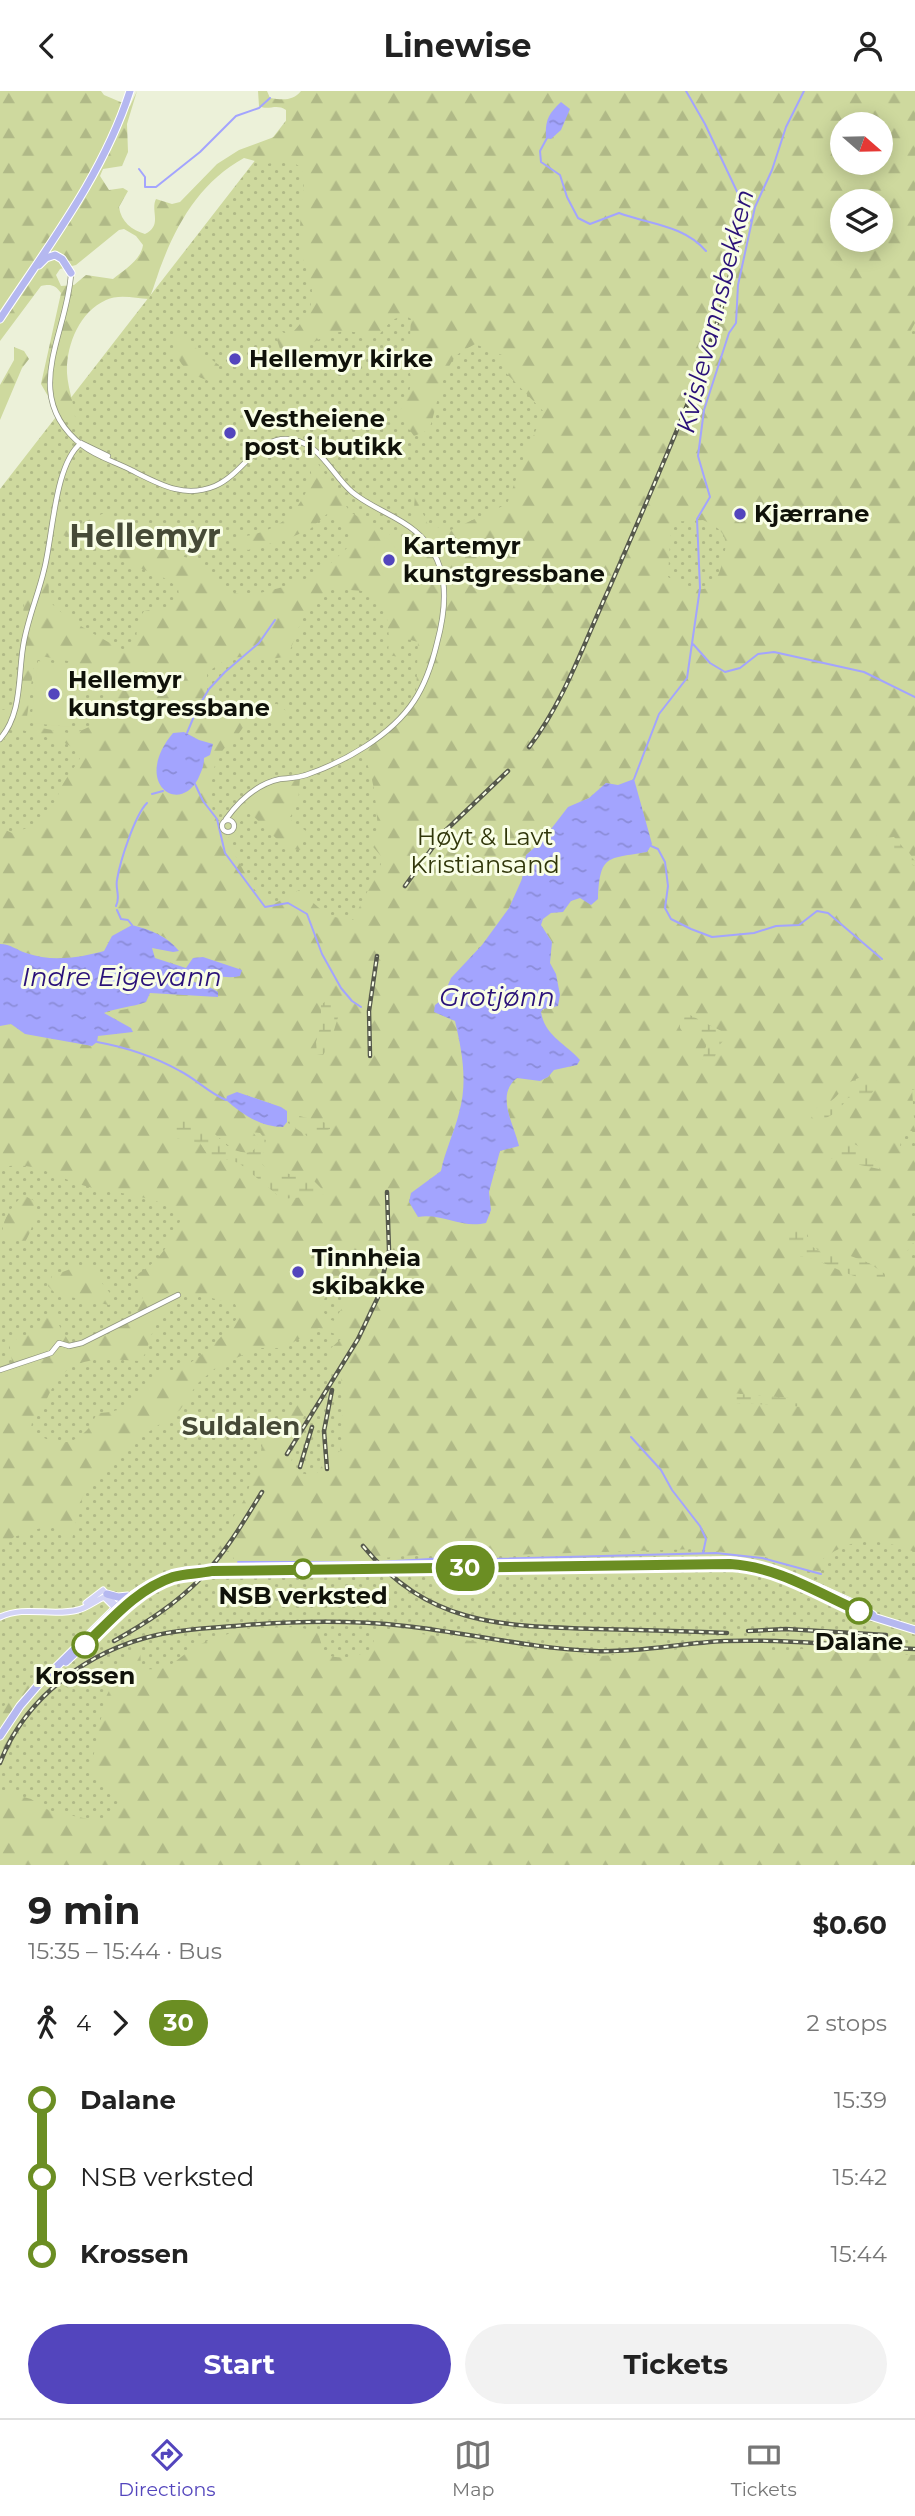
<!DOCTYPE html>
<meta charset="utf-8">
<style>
body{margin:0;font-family:Montserrat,sans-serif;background:#f2f2f2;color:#222;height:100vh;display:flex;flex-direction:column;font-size:26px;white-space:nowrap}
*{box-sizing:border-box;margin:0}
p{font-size:23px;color:#767676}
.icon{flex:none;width:38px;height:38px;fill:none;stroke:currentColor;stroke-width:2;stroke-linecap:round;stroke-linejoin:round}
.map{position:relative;height:1774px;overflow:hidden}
.panel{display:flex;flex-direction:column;background:#fff;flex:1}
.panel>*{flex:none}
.badge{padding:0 14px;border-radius:23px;font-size:24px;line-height:46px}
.needle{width:46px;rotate:110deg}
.fabs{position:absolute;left:830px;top:21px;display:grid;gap:14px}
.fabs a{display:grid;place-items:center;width:63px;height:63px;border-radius:50%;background:#fff;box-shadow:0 4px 18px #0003;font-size:35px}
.map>.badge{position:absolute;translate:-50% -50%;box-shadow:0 0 0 4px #fff}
.legs{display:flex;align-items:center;gap:10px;height:77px;padding:0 28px;font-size:23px}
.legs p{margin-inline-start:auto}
.headline{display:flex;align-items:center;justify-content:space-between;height:119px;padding:0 28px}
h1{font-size:38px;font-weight:700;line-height:52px}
.primary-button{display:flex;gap:14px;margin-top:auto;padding:14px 28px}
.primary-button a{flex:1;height:80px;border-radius:42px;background:#5345bd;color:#fff;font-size:28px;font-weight:700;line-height:80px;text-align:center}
.primary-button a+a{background:#f2f2f2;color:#222}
ul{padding:0 28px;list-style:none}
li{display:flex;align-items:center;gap:24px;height:77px;font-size:26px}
li i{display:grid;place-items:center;width:10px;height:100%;margin:0 9px;background:currentColor}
li i::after{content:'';width:18px;height:18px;margin:-9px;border:5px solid;border-radius:50%;background:#fff}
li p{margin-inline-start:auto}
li:first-child i{background:linear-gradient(#0000 50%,currentColor 0)}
li:last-child i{background:linear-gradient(currentColor 50%,#0000 0)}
header{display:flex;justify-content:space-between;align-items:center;height:91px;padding:0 28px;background:#fff;font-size:32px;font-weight:700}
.dock{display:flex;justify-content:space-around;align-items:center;height:98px;border-top:2px solid #e0e0e0;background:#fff;font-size:19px;color:#767676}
.dock a{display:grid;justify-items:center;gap:4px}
.dock .current{color:#5345bd}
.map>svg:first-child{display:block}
.grass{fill:url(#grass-dots);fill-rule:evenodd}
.forest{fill:url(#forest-firs);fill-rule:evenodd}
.wetland{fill:url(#wetland-marsh)}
.pitch{fill:#ced99e}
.water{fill:url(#water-ripples)}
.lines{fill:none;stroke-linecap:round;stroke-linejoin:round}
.stream{stroke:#a3a4fe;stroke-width:2}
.minor-casing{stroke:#8f947e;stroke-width:6}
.major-casing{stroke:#fff;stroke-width:7}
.highway-casing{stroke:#fff;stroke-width:9}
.minor{stroke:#fff;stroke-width:4.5}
.major{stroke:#d3d4f6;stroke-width:5}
.highway{stroke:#b5b8f0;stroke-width:7}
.rail-casing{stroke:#56594c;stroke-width:4.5}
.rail{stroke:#f9fee6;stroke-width:2;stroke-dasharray:5;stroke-linecap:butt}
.line-1-casing{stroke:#fff;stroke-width:16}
.line-1{stroke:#6b8e23;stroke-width:10}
.poi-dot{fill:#5345bd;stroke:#f9fee6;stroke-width:2.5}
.stop-1-dot{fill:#fff;stroke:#6b8e23;stroke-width:3.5}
.labels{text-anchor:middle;stroke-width:6;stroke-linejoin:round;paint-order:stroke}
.poi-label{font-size:24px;font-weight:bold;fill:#10120a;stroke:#f9fee6;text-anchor:start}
.park-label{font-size:24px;fill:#30360a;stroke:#f9fee6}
.stop-label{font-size:24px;font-weight:bold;fill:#10120a;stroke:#f9fee6}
.water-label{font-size:26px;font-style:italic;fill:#2a1179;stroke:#f9fee6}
.neighbourhood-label{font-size:26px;font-weight:bold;fill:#464a37;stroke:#f9fee6}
.district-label{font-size:32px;font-weight:bold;fill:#464a37;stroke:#f9fee6}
</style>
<header><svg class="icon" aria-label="back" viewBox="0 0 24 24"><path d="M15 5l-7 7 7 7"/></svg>Linewise<svg class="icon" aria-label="person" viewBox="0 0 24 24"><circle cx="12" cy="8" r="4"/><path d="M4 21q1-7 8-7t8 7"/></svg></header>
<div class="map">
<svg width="915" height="1774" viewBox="0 0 915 1774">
<defs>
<pattern id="grass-dots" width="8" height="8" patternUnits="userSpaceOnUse" patternTransform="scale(1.75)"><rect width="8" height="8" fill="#ced99e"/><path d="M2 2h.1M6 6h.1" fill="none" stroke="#b0b987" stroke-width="1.8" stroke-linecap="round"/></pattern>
<pattern id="forest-firs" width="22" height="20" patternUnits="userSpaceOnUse" patternTransform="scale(1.75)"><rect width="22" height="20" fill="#ced99e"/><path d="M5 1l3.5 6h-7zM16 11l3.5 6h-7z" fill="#b0b987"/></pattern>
<pattern id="wetland-marsh" width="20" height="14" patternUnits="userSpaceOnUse" patternTransform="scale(1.75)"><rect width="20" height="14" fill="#ced99e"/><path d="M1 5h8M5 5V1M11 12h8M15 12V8" fill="none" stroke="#b0b987"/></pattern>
<pattern id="water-ripples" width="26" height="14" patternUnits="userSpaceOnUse" patternTransform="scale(1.75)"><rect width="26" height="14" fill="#a3a4fe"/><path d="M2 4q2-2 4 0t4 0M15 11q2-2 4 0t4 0" fill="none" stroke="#8b8cd8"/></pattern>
</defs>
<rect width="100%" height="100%" fill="#ecf1d9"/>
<path class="grass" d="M309,0h606v1774h-915v-1376zM842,33h38v39h-38zM842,110h38v39h-38z"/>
<path class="forest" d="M0,0h101l3,4 26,11 7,-15 -10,33 1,28 -6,14 -19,3 -3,7 9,14 14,-2 5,3 -9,16c2,15 13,23 26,27 18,-9 5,-23 11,-35l16,5 8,-2 37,-38 22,-14 35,-13 12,-15v-12c-10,-7 -17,1 -27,-4l-1,-15h9l3,7c13,2 23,3 31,-7h252l1,7 7,-7h354v232l-6,11 2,5 4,1v521l-13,-18 -33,-9 35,28 11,4v224l-3,-1 3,43 -11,-3 -4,17 15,1v64l-5,4 5,4v27l-2,-3 -7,10 9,12v287c-35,-13 -61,-17 -92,7l-2,12 -16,-1 -43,-14 -66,-7 -246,8 -33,-2 -80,7 -66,1 -37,-4 -4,-8 -13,-2c7,-27 33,-45 34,-74l5,3c6,-8 4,-16 5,-26 2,-28 29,-44 51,-55l-17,41 -5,33 25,5 11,-16 14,-9 3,-15 -2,-66 -11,-1 -4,-5 5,-16 12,-11 -24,-9 -36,20h-23l-41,17 -22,19 -17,26 -43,30 -34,28c-3,10 -12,15 -17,23 -10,16 -10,31 -14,49l-5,-2 -11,-15 -42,14 -14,11v-180l12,-7 -3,-19 21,-8 14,-18 7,-4 20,33c26,-2 73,-23 72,-54 -1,-5 -5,-11 -7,-16 23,-13 35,-32 45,-56 -9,-22 -66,-26 -88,-31 -33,-7 -58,-30 -93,-20v-142l11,-2 14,10 67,12 6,-10 23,-1 10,-8 -28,-14 24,-4 23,-16 23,1 39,-7 -26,-10 10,-4 13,1 -54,-16 -4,-11 22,5v-9l-19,-12 -48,12 -2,8c-25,7 -53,11 -78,2 -10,-3 -15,-9 -26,-9v-122l1,6 11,5 30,-10 14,-15c0,-22 18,-37 27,-55l-20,-11 -51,-15 -12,19v-36l10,-1 7,-18 7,-89 6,-23 10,-7 9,6c0,7 -1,16 1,22 4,13 65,47 79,52l7,-7 1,-22 7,-12 23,-4 12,-9 -1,-11 -14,-9 -43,-18 -10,-17 -7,-7 -32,2 -16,-5 -3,-15 3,-16 9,13 17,8 20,-9h7l25,20 39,20 23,6 30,31 22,5 43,-11 21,-9 18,-12 17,-16 4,-10 -14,-18 -10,-6 -17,15 -20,9 -42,12 -11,-4 -7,-8c31,-3 54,-10 71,-37 4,-6 10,-18 10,-26 1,-6 -4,-15 -6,-21l8,2 37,56 39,22 20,5 7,-11 -3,-7 2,-26 13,30 23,5 56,-26 17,-47 20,-45 -39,-40 -3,-17 -27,-11c-5,3 -14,7 -19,12 -15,17 -19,52 -27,74l-15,6 -16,-22c8,-14 18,-30 10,-46l3,-49 -6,-4 -13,5 -15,17c-29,-7 -35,-9 -63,5 -5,2 -11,4 -15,8 -7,6 -11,13 -20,18l1,-19 -8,-25 12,9 10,-2c10,-11 19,-22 18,-39 0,-14 -9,-28 -11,-42 -5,-28 7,-56 1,-82l-13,-8 -23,4 -22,-6c-40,22 -63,58 -80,100 -6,14 -9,27 -15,41 -14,-1 -31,-5 -43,1 -27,12 -40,46 -39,73 1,19 10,36 8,54l-3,-1 -16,-16 -15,-26 20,-91c-6,-8 -10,-9 -20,-7l-41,55zM842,33h38v39h-38zM842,110h38v39h-38zM124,138l12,7 7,9c-2,15 -19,25 -30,34l-27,-4 -12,10 -13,1 -5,-11 4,-6 16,-4 43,-35zM703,429c8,4 18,8 21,17 3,6 1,16 -1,22 -8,39 -26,35 -55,18l3,-55zM385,445l25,29 -19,19zM338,498l25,2 23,18 3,29 -1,17 11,2 4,-19 15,4 -2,55 -23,29 -33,23c15,25 16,54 18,82l-11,9 14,16v8l-28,56 -25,-4 -29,-26 -27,15 -19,-17 -26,-48 21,-29 38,37 15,2 5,-19 -17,-12 9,-16 2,-26 -25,3 -20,9 -34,33 -8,-7c-2,-20 -4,-48 10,-65 12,-14 15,-12 24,-30l27,2 15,-9 -12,-9 -54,2 -16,-8v-26c8,-4 16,-12 25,-14 18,-4 39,5 56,-3 12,-25 17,-64 50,-66zM35,564l44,8 26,23 -2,35 -30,13 -47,-9zM633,688l19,65 -5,8 -34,5 -7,3 -7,16 -19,22 -9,3 -8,11 -12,1 -8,6 -2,6 11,17 -3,21 7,11c-16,44 -26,49 18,79l3,12 -23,5 -6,7 -8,4 -24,-3c-21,18 -2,46 3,68l-19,5 -11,41 1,8 -37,22 -20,-8 -15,3 -9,-16 2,-8 30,-22c4,-20 13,-38 18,-58 8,-31 3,-62 -4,-92l-20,-9 16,-20 17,-31 41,-53 13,-29 4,-24 15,-13 27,-35 21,-9 17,-15 12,2zM688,923l33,17 -6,28 -13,1 6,-20 -3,-6zM237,1001l44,15 6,4v6l5,-3 -3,9 -2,-3 -5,7 -18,-3 -37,-28zM205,1035l30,25 13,2 8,-5 3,-7 7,-1 -4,24 5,5 55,26 -40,4 -43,-36 -32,-9 -6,-11 -26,-5zM807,1142l4,13 14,8 23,1 -18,12 -16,-9 -15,-2zM345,1183l10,7 -5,14 -16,26c-9,-2 -10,-10 -14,-17zM192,1202l43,11 5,10c-11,18 -50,56 -72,59 -4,0 -7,-2 -11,-2 -14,26 -29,42 -60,42 -3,6 -7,15 -12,19 -16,17 -40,11 -54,-4l2,-11c12,-9 13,-19 21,-32 20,-32 54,-26 86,-24 7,-8 8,-16 11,-25 9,-22 21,-34 41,-43zM729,1302l60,5 21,7 -2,2 -72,-4z
M179,245l40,29v9l-10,7c-24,-9 -31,-16 -37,-41z
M14,256l10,4 5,8 -7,9 -22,52v-35l14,-25z
M23,1104l10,5c3,15 0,29 -8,42l-22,-4c-3,-18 9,-31 20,-43z
M73,1177h17l23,29 -1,6 -3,2 -53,-11 -8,-8 4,-10z
M298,1536l20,5 6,22c16,6 31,4 46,-4l9,-22 155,22 67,6 66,-5 44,-7h23l22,1 22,7 23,-3 114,6v210h-915v-74l31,8 19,12 52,11 19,-18 -28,-30 -2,-6 14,-69 19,-39 16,-13 1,22c29,1 25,-1 48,-18 10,-8 27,-13 39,-17 23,-8 47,-6 70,-7z
M46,1573l19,12 8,15 -12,-7c-32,27 -42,40 -57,80l-4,-3v-51z"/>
<path class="wetland" d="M869,743l16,4 9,-1 21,24v5l-31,-15 -20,-16z
M327,909l9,3 5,5 -12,38 -6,9 -6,-1 -1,-12 5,-18v-19z
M688,923l33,17 2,10c-7,7 -6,15 -12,23h-6l-3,-4 6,-20 -3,-6 -20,1 -5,-7v-7z
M863,986l13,3 2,5 -7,9 -23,4 -11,14 -11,6 -11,3 -4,-5 3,-7c5,-2 12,-4 16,-7 13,-10 16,-22 33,-25z
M292,1023l38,10v5l-10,4 -4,4 -9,-1 -19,-13 -1,-6z
M193,1027c14,10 55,56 66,23l-6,-9 7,1 6,7 -4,24 5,5 45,10 13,13 -2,3 -41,4 -43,-36 -32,-9 -7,-11 -25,-5 -4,-6c4,-11 11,-13 22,-14z
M844,1047l14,8 23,19 -2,4 -47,-10 -3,-5 9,-6z
M802,1134l9,21 13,8 24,1 21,8 16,11v4c-29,8 -58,-19 -86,-22l-12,-13 2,-6z
M729,1302l60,5 22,6 -3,3 -72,-4 -8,-6z"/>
<path class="pitch" d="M386,446l25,29 -20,17 -25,-29z
M38,570l39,5 -7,61 -39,-4z"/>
<path class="water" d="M561,11l9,7 -9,21 -10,9 -5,-1c-1,-17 2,-24 15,-36z
M184,641l15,8 14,4 -3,11 -6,3c0,9 -3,14 -6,21 -20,37 -66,3 -25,-46z
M634,688l18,65 -5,8c-40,7 -47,2 -49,47l-7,6 -11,-7 -9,3 -8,11 -12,1 -8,6 -2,6 11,17 -2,21 6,11 4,21 -2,11 -15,3 -2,3c4,24 24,31 39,48l-3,5 -23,5 -6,7 -8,4 -23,-3c-22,17 -3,46 2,68l-19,5 -11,41 2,18 -5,13c-24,6 -44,-10 -68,-6l-9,-15 2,-9 30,-22c4,-20 13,-38 18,-58 9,-31 3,-62 -4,-92l-21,-9 1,-7 15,-12 -2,-8 3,-7 31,-33 27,-37 13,-29 4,-24 15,-13 27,-35 21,-9 17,-15 12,2z
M132,834c19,5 35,11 47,26l-6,1 -21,-4 3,10 31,10 7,-10 10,-1 39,13 -2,6c-18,5 -36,-7 -54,1 9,8 22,7 32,15v5l-68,-4 -4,9c-13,5 -31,6 -42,11l27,15 2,4 -35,4 -1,6 -5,4 -67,-12 -14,-10 -11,2v-82c11,0 16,6 26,9 25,9 53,5 78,-2l8,-15z
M237,1001l44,15 6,4v11l-4,5c-23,0 -41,-13 -57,-27l1,-4z"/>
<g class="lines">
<path class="stream" d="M686,0l19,33 46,97
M547,47l-7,13 1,11 19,13 7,22 11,21 12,6 29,-11c29,11 65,12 87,38
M139,78l6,8v10h11l44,-35 36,-36 23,-8 11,-10
M693,553l17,19 15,9 15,-4 18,-14 16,-2 90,20 51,25
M187,642l10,-24 12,-20 16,-17 34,-29 16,-23
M634,688l25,-65 28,-36 13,-90 -3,-69 13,-22 -12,-41 6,-46 25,-77 7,-10 2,-38 17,-78 17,-37 14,-43 18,-36
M195,693l8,17 14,18 8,34 40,54 23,-4 19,11 15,40 19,34 11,13 9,6
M152,703l11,-3
M651,755l7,3 7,13 3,24 -3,22 6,11 20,10 21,8 42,-4 22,-7 23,-1 18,-14 11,2 54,46
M116,815c5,-10 -1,-16 1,-26 3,-19 18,-65 30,-77
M117,819l4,9 7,1 4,5
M97,951c28,5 58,15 83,29 16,8 29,22 46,29
M631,1346l30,33 11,20 28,36 6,13 -3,14
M238,1471h141l68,-4 46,1 223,-6 46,5 59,16"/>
<g class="minor-casing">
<path id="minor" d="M71,183c-4,62 -52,122 12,172 14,11 33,16 48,24 28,14 53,29 84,16 29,-12 44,-54 79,-46 27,5 39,36 58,52 19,16 44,23 63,39 35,29 33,71 22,112 -5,21 -11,40 -23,58 -23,35 -70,61 -108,74 -9,3 -17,3 -26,4 -24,5 -41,22 -54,40
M81,352l27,13
M0,648c22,-25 18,-61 23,-92 4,-27 15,-51 21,-77 9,-33 10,-105 37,-127
M222 735a6 6 0 1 1 12 0a6 6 0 1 1-12 0Z
M0,1279l51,-17 8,-10 10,3 13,-3 96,-48"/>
</g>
<g class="major-casing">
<path id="major" d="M86,1512l17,-13 15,18
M0,1526c25,-12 52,0 78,-7 9,-2 17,-9 26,-13l13,13"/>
</g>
<g class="highway-casing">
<path id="highway" d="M39,174l7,-7 9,-3 7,4 9,14
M0,228c48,-73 103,-144 130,-228
M107,1503l11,3 10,-1
M834,1509l33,15 48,15
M66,1571l63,-59
M0,1645l20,-30 19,-22 83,-82 26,-17 38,-14 544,-7c39,3 74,16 109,33 11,5 24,10 34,18"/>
</g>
<use href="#minor" class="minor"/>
<use href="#major" class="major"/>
<use href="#highway" class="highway"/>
<g class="rail-casing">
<path id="rail" d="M529,656c35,-45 55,-104 79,-156 24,-55 48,-110 71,-166 31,-75 57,-148 65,-230
M405,795l38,-53 65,-62
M370,965l-1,-45 8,-55
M287,1363l71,-115 20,-42 11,-47 -2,-58
M300,1376l12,-40
M327,1378l-3,-38 8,-41
M363,1455c65,79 137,80 231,83 44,1 89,2 133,4
M748,1540l38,-2 100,6
M114,1550c32,-18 62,-37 88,-64 24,-25 42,-56 60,-85
M0,1672c25,-66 89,-113 157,-128 29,-7 60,-7 89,-10 53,-4 106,-5 159,1 63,7 125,22 188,25 44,2 88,-8 132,-10 63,-2 127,5 190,8"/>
</g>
<use href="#rail" class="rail"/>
</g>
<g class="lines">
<g class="line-1-casing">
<path id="line-1" d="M85,1554c27,-26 52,-56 88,-68 13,-4 26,-3 39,-6l518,-7c48,3 86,28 129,47"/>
</g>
<use href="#line-1" class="line-1"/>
</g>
<g class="poi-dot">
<circle cx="235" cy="268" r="7"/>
<circle cx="230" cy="342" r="7"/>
<circle cx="740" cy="423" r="7"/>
<circle cx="389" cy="469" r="7"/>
<circle cx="54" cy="603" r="7"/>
<circle cx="298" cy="1181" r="7"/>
</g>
<g class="stop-1-dot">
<circle cx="303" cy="1478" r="9"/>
<circle cx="859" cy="1520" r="12"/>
<circle cx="85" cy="1554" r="12"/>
</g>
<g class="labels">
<g class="poi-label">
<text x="249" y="276">Hellemyr kirke</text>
<text x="244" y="336">Vestheiene<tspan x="244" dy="28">post i butikk</tspan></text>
<text x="754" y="431">Kjærrane</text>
<text x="403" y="463">Kartemyr<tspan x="403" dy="28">kunstgressbane</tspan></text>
<text x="68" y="597">Hellemyr<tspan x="68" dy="28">kunstgressbane</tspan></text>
<text x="312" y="1175">Tinnheia<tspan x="312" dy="28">skibakke</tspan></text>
</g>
<g class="park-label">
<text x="485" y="754">Høyt &amp; Lavt<tspan x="485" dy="28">Kristiansand</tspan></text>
</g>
<g class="stop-label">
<text x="303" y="1513">NSB verksted</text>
<text x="859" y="1559">Dalane</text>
<text x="85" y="1593">Krossen</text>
</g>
<g class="water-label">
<text transform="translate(715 220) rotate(-76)" y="9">Kvislevannsbekken</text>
<text x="122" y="895">Indre Eigevann</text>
<text x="497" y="915">Grotjønn</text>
</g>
<g class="neighbourhood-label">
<text x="241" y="1344">Suldalen</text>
</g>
<g class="district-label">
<text x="145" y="456">Hellemyr</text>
</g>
</g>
</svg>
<div class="fabs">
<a><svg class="needle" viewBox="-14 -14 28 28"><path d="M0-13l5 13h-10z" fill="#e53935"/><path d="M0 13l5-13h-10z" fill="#767676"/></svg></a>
<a><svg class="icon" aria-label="layers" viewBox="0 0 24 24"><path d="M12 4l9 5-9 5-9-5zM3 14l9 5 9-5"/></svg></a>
</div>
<b class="badge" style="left:465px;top:1477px;background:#6b8e23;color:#fff">30</b>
</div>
<section class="panel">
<div class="headline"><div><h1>9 min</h1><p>15:35 – 15:44 · Bus</p></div><b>$0.60</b></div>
<div class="legs"><svg class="icon" aria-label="walk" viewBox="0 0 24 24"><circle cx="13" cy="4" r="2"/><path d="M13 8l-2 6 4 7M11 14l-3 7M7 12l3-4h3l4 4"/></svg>4<svg class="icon" aria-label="forward" viewBox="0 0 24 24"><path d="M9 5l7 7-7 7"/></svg><b class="badge" style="background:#6b8e23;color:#fff">30</b><p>2 stops</p></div>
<ul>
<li><i style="color:#6b8e23"></i><b>Dalane</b><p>15:39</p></li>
<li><i style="color:#6b8e23"></i><span>NSB verksted</span><p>15:42</p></li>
<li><i style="color:#6b8e23"></i><b>Krossen</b><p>15:44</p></li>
</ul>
<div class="primary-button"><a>Start</a><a>Tickets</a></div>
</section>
<nav class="dock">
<a class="current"><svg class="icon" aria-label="directions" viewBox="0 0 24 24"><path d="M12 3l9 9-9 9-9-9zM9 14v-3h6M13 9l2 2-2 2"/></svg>Directions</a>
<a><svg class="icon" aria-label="map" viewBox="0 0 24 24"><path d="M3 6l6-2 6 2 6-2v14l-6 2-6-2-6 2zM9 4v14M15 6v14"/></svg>Map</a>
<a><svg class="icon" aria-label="tickets" viewBox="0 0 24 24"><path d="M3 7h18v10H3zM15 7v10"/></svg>Tickets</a>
</nav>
